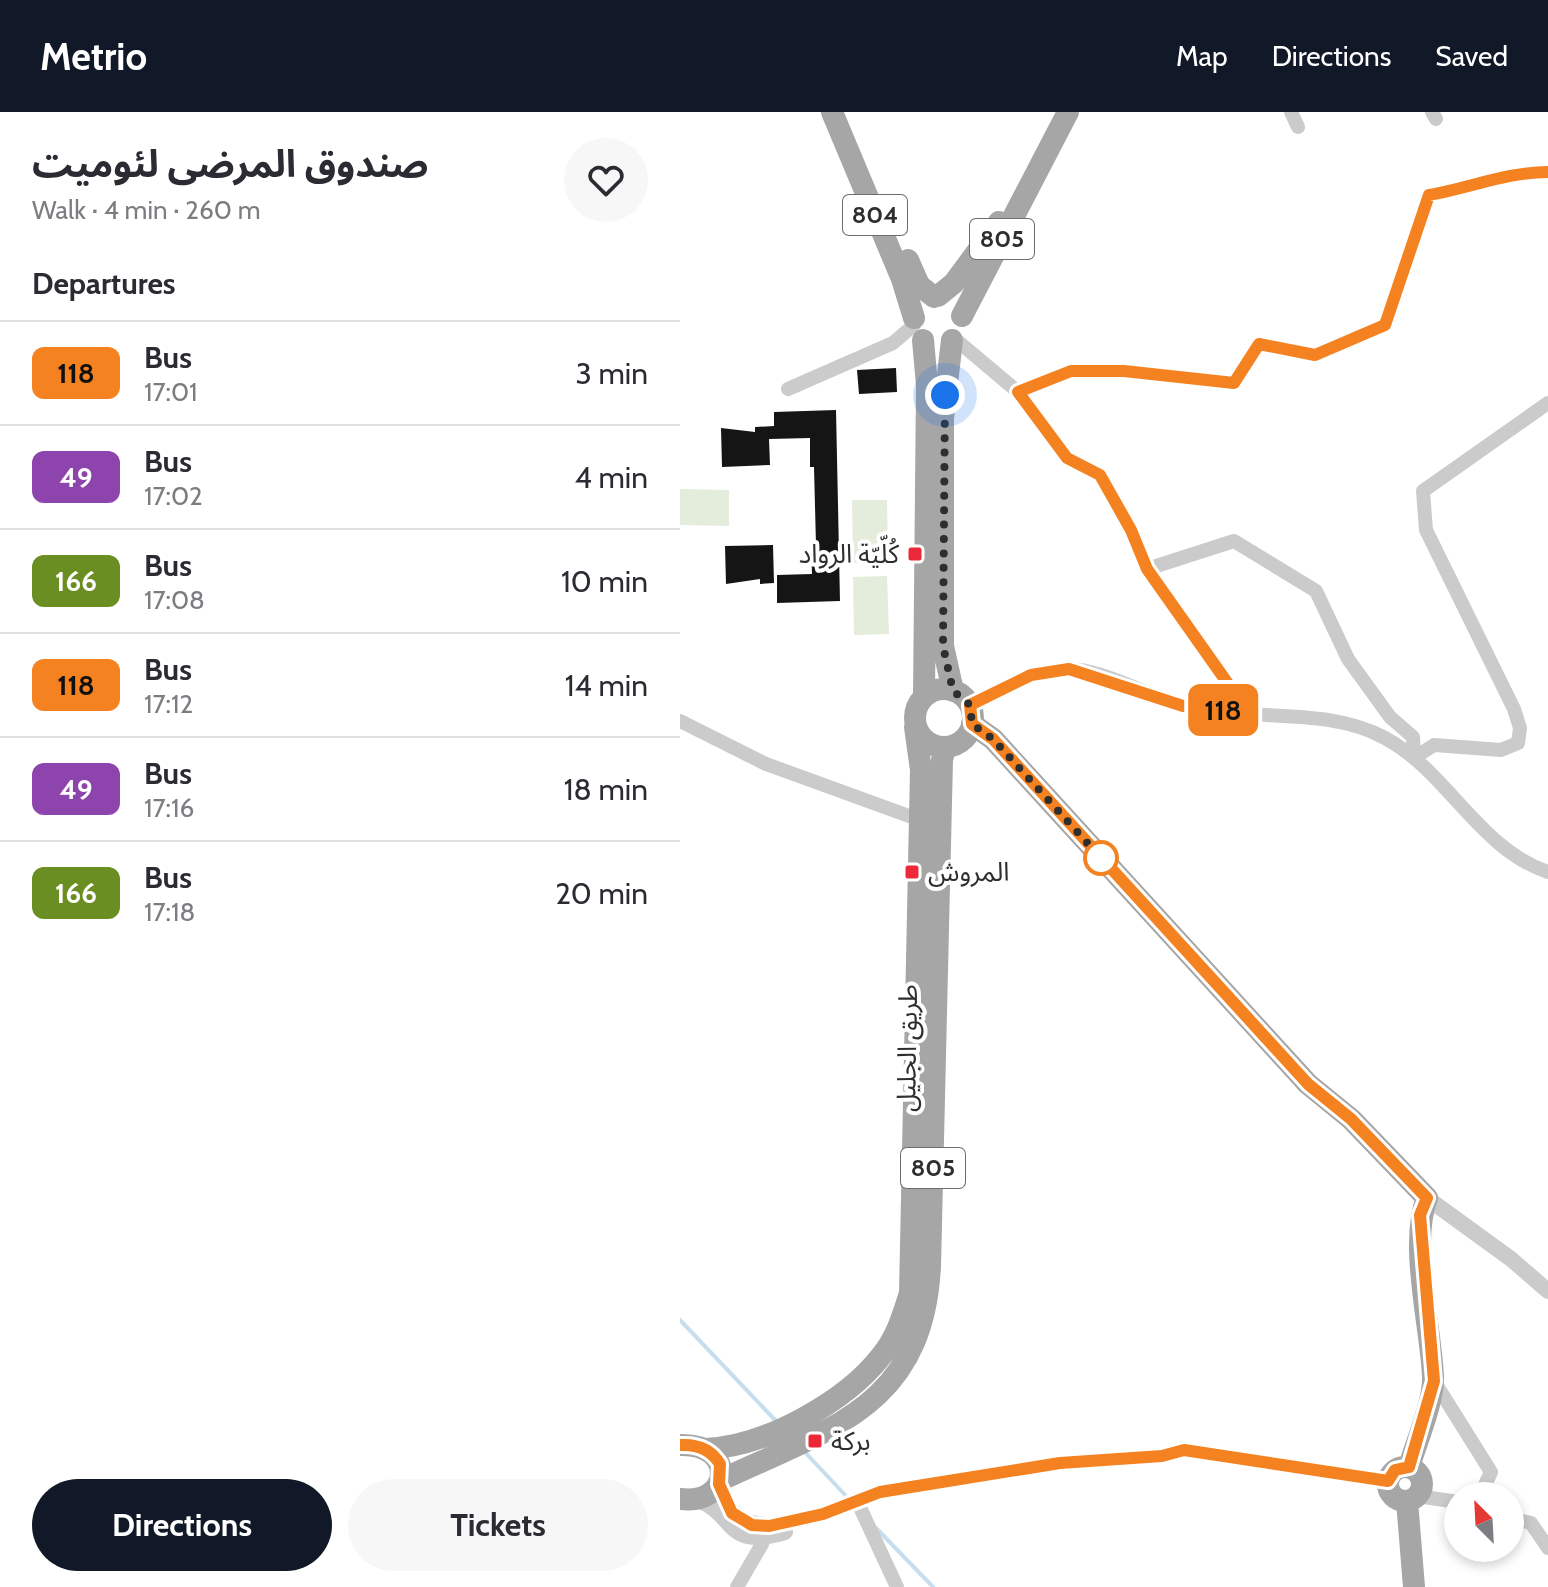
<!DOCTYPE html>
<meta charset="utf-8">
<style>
body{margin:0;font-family:Cabin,"Noto Sans Arabic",sans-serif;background:#f7f7f7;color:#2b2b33;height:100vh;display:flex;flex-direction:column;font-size:30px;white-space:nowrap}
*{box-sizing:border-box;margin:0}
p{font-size:26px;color:#7c7c81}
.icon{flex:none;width:44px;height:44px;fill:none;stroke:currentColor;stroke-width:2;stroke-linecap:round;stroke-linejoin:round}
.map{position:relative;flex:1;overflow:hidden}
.side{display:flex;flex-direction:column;background:#fff;width:680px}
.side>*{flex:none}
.badge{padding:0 16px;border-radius:12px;font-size:28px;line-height:52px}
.needle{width:52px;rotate:336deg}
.tools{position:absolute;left:764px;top:1370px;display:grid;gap:16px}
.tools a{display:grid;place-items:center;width:80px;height:80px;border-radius:50%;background:#fff;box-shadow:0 4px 12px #0003;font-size:40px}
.you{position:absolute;width:40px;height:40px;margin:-20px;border:6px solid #fff;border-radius:50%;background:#1a73e8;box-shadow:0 0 0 12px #1a73e833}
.map>.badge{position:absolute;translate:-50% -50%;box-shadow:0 0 0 4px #fff}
h2{padding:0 32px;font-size:30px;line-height:72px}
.round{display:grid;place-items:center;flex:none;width:84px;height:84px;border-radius:42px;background:#f7f7f7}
.summary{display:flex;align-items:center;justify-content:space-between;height:136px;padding:0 32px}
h1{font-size:38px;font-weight:700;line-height:60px}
.primary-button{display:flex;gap:16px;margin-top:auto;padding:16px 32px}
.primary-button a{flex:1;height:92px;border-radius:48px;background:#111827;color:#fff;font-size:32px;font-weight:700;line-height:92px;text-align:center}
.primary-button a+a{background:#f7f7f7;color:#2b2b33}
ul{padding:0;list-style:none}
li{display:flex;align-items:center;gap:24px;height:104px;padding:0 32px;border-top:2px solid #e1e1e2}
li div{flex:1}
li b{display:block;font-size:30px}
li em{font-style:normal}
li .badge{min-width:88px;font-weight:700;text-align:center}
header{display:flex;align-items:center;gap:48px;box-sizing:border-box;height:112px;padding:0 40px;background:#111827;color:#fff}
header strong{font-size:38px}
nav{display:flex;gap:44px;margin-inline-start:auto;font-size:28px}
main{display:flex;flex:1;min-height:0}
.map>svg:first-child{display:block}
.green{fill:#e4ecdb}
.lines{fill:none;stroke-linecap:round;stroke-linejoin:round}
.stream{stroke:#c6deed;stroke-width:4}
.building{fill:#151515}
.minor{stroke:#cbcbcb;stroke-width:14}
.tertiary{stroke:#cbcbcb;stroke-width:16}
.primary{stroke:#a6a6a6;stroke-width:22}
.line-casing{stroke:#fff;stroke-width:18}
.line{stroke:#f58220;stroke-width:12}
.walk{stroke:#2e2e2e;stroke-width:8;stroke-dasharray:0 14.4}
.poi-dot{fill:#ed2838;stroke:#fff;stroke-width:3}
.stop-dot{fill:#fff;stroke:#f58220;stroke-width:4}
.labels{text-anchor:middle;stroke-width:8;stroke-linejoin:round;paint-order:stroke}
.shield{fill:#fff;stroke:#6d6d6d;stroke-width:2}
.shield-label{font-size:24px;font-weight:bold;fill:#2e2e2e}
.poi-label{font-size:26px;fill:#2e2e2e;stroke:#fff;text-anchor:start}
.street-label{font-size:26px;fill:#2e2e2e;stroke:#fff}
</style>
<header>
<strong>Metrio</strong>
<nav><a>Map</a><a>Directions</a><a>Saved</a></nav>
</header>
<main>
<section class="side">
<div class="summary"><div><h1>صندوق المرضى لئوميت</h1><p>Walk · 4 min · 260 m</p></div><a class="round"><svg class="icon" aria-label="heart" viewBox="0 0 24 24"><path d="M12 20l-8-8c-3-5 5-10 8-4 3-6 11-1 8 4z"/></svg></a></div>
<h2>Departures</h2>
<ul>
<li><span class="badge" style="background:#f58220;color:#111">118</span><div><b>Bus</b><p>17:01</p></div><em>3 min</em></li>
<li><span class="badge" style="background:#8e44ad;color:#fff">49</span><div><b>Bus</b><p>17:02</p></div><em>4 min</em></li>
<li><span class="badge" style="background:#6b8e23;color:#fff">166</span><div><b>Bus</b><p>17:08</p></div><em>10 min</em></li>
<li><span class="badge" style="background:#f58220;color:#111">118</span><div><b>Bus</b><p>17:12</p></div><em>14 min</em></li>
<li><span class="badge" style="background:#8e44ad;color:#fff">49</span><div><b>Bus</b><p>17:16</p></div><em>18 min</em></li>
<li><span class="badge" style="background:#6b8e23;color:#fff">166</span><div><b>Bus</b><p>17:18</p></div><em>20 min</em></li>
</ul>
<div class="primary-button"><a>Directions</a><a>Tickets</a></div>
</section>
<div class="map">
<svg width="868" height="1475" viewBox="0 0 868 1475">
<rect width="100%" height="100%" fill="#fff"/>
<path class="green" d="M0,377l49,1v36l-49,-1z
M172,388h35l1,63h-35z
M207,464l2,58 -35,1 -1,-58z"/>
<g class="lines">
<path class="stream" d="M0,1208l97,102
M122,1337l46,49
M196,1416l57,59"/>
</g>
<path class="building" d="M216,256l1,24 -38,2 -2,-24z
M156,298l4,191 -63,2v-28l35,-1 -1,-29h5l-2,-78h-4v-29l-41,1 1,26 -48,2 -1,-39 34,4v-5l19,-1v-14z
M93,433l1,38 -14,1v-5l-34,5 -1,-38z"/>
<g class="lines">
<path class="minor" d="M611,0l7,15
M752,0l4,7
M274,226l64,54 53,-21h53l110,12 25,-39 56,11 70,-30 44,-130c42,-7 77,-23 119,-23
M108,277l105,-46 21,-18
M338,280l49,66 33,17 31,55 16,39 87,-28 82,50 32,68 42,58 23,20 1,21 20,-13 67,5 17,-7 2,-15 -6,-19 -88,-179 -3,-39 125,-88
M467,457l101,143
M290,593c32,-15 60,-34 96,-36 32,-2 84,28 116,36 64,18 142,0 203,33 62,33 94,111 163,134
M0,609l86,43 154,56
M754,1269l57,91 -11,24
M737,1384l41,6
M177,1389l40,86
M830,1406l21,5 17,25
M57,1475l25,-43 2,-18"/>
<path class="tertiary" d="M747,1086l84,61 37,32
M39,1372l5,16 17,21 28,5 54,-12 57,-22 180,-29 102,-7 22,-6 204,31
M17,1387c41,17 27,51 88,33"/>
<path class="primary" d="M152,0l70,167 12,39
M228,148l11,25 15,12
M258,184l16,-13 45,-61
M282,204l106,-204
M243,228l4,45 -3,312
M272,228l-9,78v228l10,45
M235 606a29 29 0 1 1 58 0a29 29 0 1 1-58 0Z
M292,612l21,15 315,345 43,35 76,79c-18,46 4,129 6,179 1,24 -17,66 -24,90
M0,1333c57,-2 52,61 0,54
M25,1337c59,-2 141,-47 177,-94 15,-19 21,-40 28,-62l11,-523 -6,-43
M708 1372a17 17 0 1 1 34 0a17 17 0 1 1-34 0Z
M41,1368c110,-52 202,-73 209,-214l12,-506 3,-13
M727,1389l7,86"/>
</g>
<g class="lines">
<g class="line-casing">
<path id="line" d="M0,1333c17,-1 31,4 40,19l-1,20 13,29 20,12 17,1 54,-12 57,-22 180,-29 102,-7 22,-6 204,31 7,-11 14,-3 25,-86 -14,-166 7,-17 -76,-79 -43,-35 -315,-345 -21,-15 -2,-19 61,-30 38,-6 114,37 65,6 -101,-143 -16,-39 -31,-55 -33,-17 -49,-66 53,-21h53l110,12 25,-39 56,11 70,-30 44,-130c41,-7 78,-23 119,-23"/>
</g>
<use href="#line" class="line"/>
<path class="walk" d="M265,283l-2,251 10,45 17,14 2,19 21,15 108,119"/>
</g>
<g class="poi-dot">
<rect x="227" y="434" width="16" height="16" rx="4"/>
<rect x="224" y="752" width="16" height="16" rx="4"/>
<rect x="127" y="1321" width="16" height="16" rx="4"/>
</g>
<circle class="stop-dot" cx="421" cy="746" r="16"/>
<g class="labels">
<g class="shield">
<rect x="163" y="83" width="64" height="40" rx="6"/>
<rect x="290" y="107" width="64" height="40" rx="6"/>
<rect x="221" y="1036" width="64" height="40" rx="6"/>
</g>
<g class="shield-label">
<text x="195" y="111">804</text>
<text x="322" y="135">805</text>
<text x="253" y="1064">805</text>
</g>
<g class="poi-label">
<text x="219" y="451" text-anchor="end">كُلّيّة الرواد</text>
<text x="248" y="769">المروش</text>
<text x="151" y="1338">بركة</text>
</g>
<g class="street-label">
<text transform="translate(227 936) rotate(-89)" y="9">طريق الجليل</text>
</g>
</g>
</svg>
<div class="tools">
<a><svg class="needle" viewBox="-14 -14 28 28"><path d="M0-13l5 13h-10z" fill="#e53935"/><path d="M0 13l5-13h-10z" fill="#7c7c81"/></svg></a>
</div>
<div class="you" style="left:265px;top:283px"></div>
<b class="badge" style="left:543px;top:598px;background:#f58220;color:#111">118</b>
</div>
</main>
